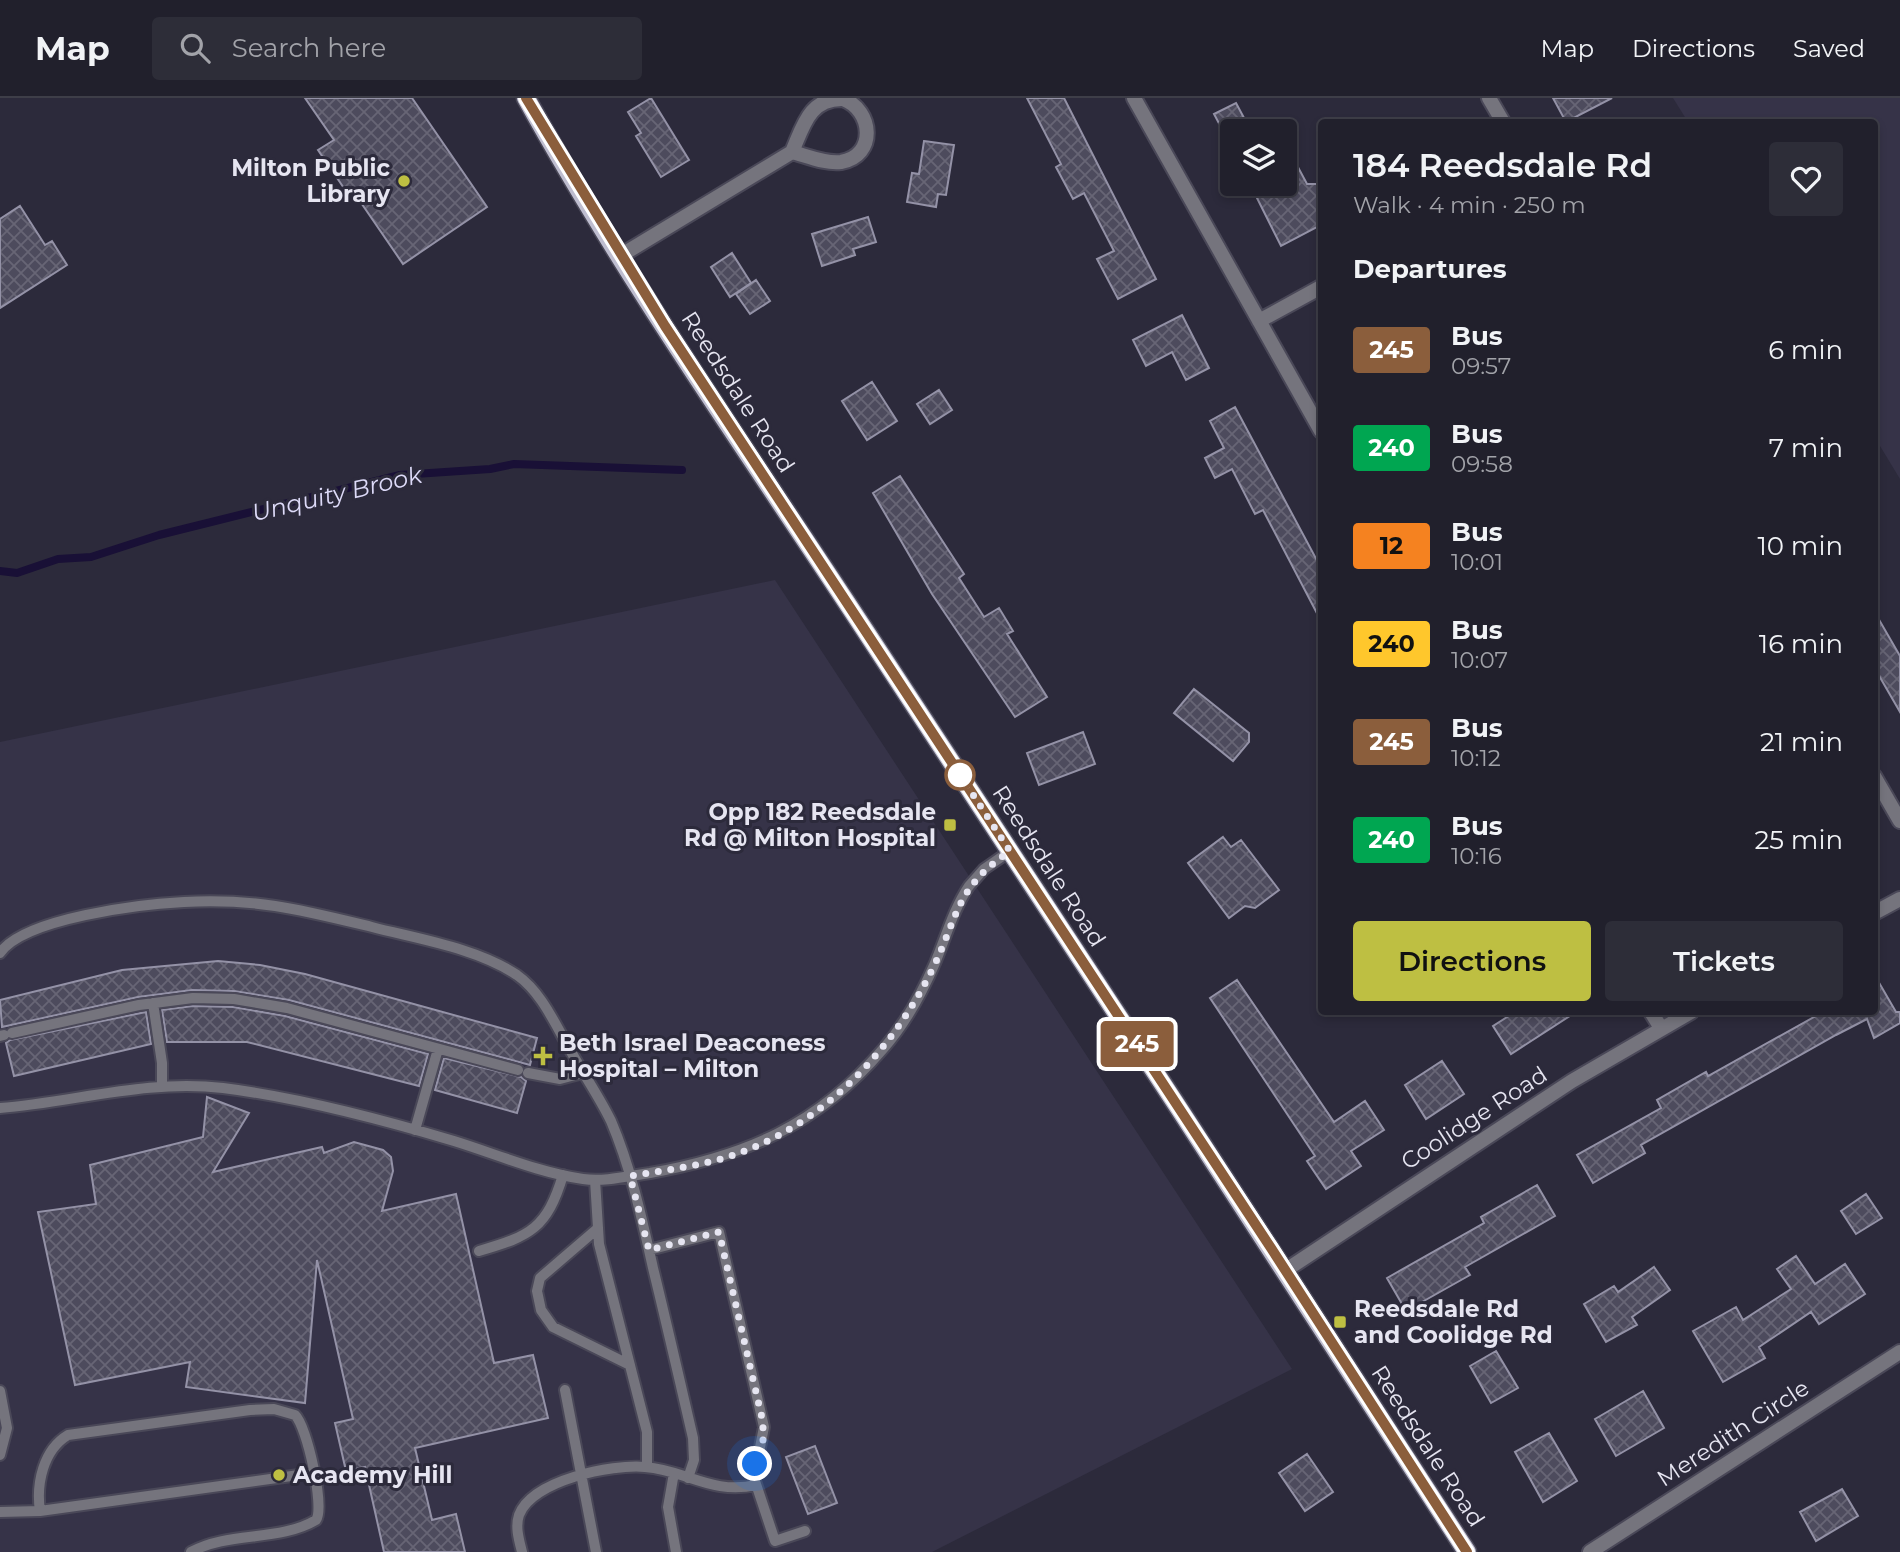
<!DOCTYPE html>
<meta charset="utf-8">
<style>
body{margin:0;font-family:Montserrat,sans-serif;background:#2d2d38;color:#f1f3f6;height:100vh;display:flex;flex-direction:column;font-size:26px;white-space:nowrap}
*{box-sizing:border-box;margin:0}
p{font-size:23px;color:#a2a3a9}
.icon{flex:none;width:38px;height:38px;fill:none;stroke:currentColor;stroke-width:2;stroke-linecap:round;stroke-linejoin:round}
.map{position:relative;flex:1;overflow:hidden}
.sheet{position:absolute;left:1318px;top:21px;width:560px;height:896px;display:flex;flex-direction:column;background:#21202c;border-radius:7px;box-shadow:0 4px 10px #0003,0 0 0 2px #3e3e48}
.sheet>*{flex:none}
.badge{padding:0 14px;border-radius:5px;font-size:24px;line-height:46px}
.fabs{position:absolute;left:1220px;top:21px;display:grid;gap:14px}
.fabs a{display:grid;place-items:center;width:77px;height:77px;border-radius:7px;background:#21202c;box-shadow:0 4px 10px #0003,0 0 0 2px #3e3e48;font-size:35px}
.you{position:absolute;width:35px;height:35px;margin:-18px;border:5px solid #fff;border-radius:50%;background:#1a73e8;box-shadow:0 0 0 10px #1a73e833}
.map>.badge{position:absolute;translate:-50% -50%;box-shadow:0 0 0 4px #fff}
h2{padding:0 35px;font-size:26px;line-height:63px}
.round{display:grid;place-items:center;flex:none;width:74px;height:74px;border-radius:7px;background:#2d2d38}
.summary{display:flex;align-items:center;justify-content:space-between;height:119px;padding:0 35px}
h1{font-size:33px;font-weight:600;line-height:52px}
.action{display:flex;gap:14px;margin-top:auto;padding:14px 35px}
.action a{flex:1;height:80px;border-radius:7px;background:#bebf42;color:#111;font-size:28px;font-weight:600;line-height:80px;text-align:center}
.action a+a{background:#2d2d38;color:#f1f3f6}
ul{padding:0;list-style:none}
li{display:flex;align-items:center;gap:21px;height:98px;padding:0 35px}
li div{flex:1}
li b{display:block;font-size:26px}
li em{font-style:normal}
li .badge{min-width:77px;font-weight:700;text-align:center}
header{display:flex;align-items:center;gap:42px;box-sizing:border-box;height:98px;padding:0 35px;background:#21202c;border-bottom:2px solid #3e3e48}
header strong{font-size:33px}
nav{display:flex;gap:38px;margin-inline-start:auto;font-size:24px}
.search{width:490px;height:63px;background:#2d2d38;display:flex;align-items:center;gap:18px;box-sizing:border-box;padding:0 24px;border-radius:7px;color:#a2a3a9;font-size:26px}
.map>svg:first-child{display:block}
.built{fill:#363348}
.lines{fill:none;stroke-linecap:round;stroke-linejoin:round}
.stream{stroke:#191036;stroke-width:8}
.building{fill:url(#building-cross-hatch);stroke:#9492a7;stroke-width:2}
.lane-casing{stroke:#4a4858;stroke-width:14}
.street-casing{stroke:#4a4858;stroke-width:18}
.primary-casing{stroke:#4a4858;stroke-width:21}
.lane{stroke:#75747d;stroke-width:10}
.street{stroke:#75747d;stroke-width:14}
.primary{stroke:#bebdcf;stroke-width:18}
.line-casing{stroke:#fff;stroke-width:16}
.line{stroke:#8b5e3c;stroke-width:10}
.walk{stroke:#e6e5f1;stroke-width:7;stroke-dasharray:0 12.6}
.poi-dot{fill:#bebf42;stroke:#2c2a3b;stroke-width:2.5}
.stop-dot{fill:#fff;stroke:#8b5e3c;stroke-width:3.5}
.labels{text-anchor:middle;stroke-width:6;stroke-linejoin:round;paint-order:stroke}
.poi-label{font-size:23px;font-weight:bold;fill:#e6e5f1;stroke:#2c2a3b;text-anchor:start}
.street-label{font-size:23px;fill:#e6e5f1;stroke:#2c2a3b}
.water-label{font-size:24px;font-style:italic;fill:#dddaf8;stroke:#2c2a3b}
</style>
<header>
<strong>Map</strong>
<div class="search"><svg class="icon" aria-label="search" viewBox="0 0 24 24"><circle cx="10" cy="10" r="6"/><path d="M15 15l6 6"/></svg>Search here</div>
<nav><a>Map</a><a>Directions</a><a>Saved</a></nav>
</header>
<div class="map">
<svg width="1900" height="1454" viewBox="0 0 1900 1454">
<defs>
<pattern id="building-cross-hatch" width="8" height="8" patternUnits="userSpaceOnUse" patternTransform="scale(1.75)"><rect width="8" height="8" fill="#4d4b5d"/><path d="M0 0l8 8M0 8l8-8" fill="none" stroke="#676575"/></pattern>
</defs>
<rect width="100%" height="100%" fill="#2c2a3b"/>
<path class="built" d="M1673,0h227v381l-26,-43v-314h-186z
M775,482l517,789 -360,183h-932v-810z"/>
<g class="lines">
<path class="stream" d="M0,473l17,2 41,-14 33,-2 68,-22 241,-60 90,-6 24,-5 168,6"/>
</g>
<path class="building" d="M305,0h107l75,109 -84,57 -48,-70 -5,3 -32,-47 16,-10z
M651,0l38,62 -28,17 -25,-41 5,-3 -13,-21z
M1027,0h37l92,181 -38,20 -21,-40 17,-8 -30,-58 -11,6 -17,-32 5,-3z
M1553,0h59l-46,24z
M1236,5l15,28h-28l-9,-17z
M924,43l30,4 -8,50 -8,-1 -2,13 -29,-5 5,-29 7,1z
M1284,43l23,43h14v41l-40,21 -31,-62h28l6,11z
M20,108l25,39 7,-4 15,24 -67,43v-89z
M868,119l8,25 -23,7 2,6 -33,11 -10,-32z
M732,155l19,30 -21,14 -19,-30z
M756,182l14,21 -20,13 -14,-20z
M1182,217l27,53 -23,12 -14,-28 -26,14 -13,-26z
M872,284l25,39 -30,19 -25,-39z
M939,292l13,20 -22,14 -13,-20z
M1235,309l86,161v53l-58,-111 -8,4 -23,-45 -17,9 -10,-20 19,-10 -14,-27z
M900,378l64,98 -5,4 25,39 15,-9 14,23 -6,3 40,63 -32,20 -83,-123 -59,-101z
M1874,513l26,45v56l-26,-45z
M1194,591l55,44v9l-16,19 -59,-48z
M1083,634l12,32 -56,21 -12,-32z
M1223,739l8,10 10,-7 38,50 -24,18 -10,-2 -16,12 -41,-55z
M218,863l42,4 45,9 232,64 -7,27 -241,-65 -55,-9 -42,-1 -54,7 -136,30 -2,-27 122,-30z
M1874,876l22,38h4v11l-26,15 -7,-19 -31,16 -195,110 4,8 -52,30 -16,-28 84,-47 -4,-8 49,-28 2,4 115,-64h51z
M1237,882l97,142 31,-21 19,29 -33,21 10,15 -35,23 -19,-28 8,-5 -105,-158z
M193,908l40,1 52,9 143,38 -9,32 -172,-44h-80l-5,-32z
M146,914l5,32 -137,32 -8,-33 4,-3z
M1515,914h61l-65,42 -18,-28z
M444,960l77,19 5,4 -9,32 -82,-23z
M1442,963l22,33 -38,25 -21,-34z
M207,999l42,16 -36,59 109,-25 2,6 30,-11 29,8 8,7 2,14 -11,40 74,-17 38,169 39,-8 15,63 -133,30 17,72 24,-6 9,38h-81l-19,-85 -19,4 -11,-48 18,-4 -36,-159 -12,143 -119,-16 4,-25 -115,23 -37,-173 58,-8 -6,-39 113,-28z
M1537,1087l18,31 -90,51 5,8 -64,36 -19,-33 97,-55 -3,-6z
M1866,1096l16,24 -26,16 -15,-23z
M1796,1158l19,28 30,-20 20,30 -46,30 -8,-12 -52,35 6,11 -42,24 -30,-51 43,-24 7,13 48,-31 -14,-20z
M1654,1169l16,23 -38,27 5,8 -31,17 -22,-38 30,-18 4,6z
M1496,1253l22,37 -27,15 -21,-37z
M1643,1293l21,37 -48,28 -21,-37z
M1549,1335l28,48 -34,21 -28,-50z
M815,1348l22,57 -29,11 -22,-57z
M1307,1356l26,38 -28,19 -26,-38z
M1842,1391l16,27 -42,25 -16,-29z"/>
<g class="lines">
<g class="lane-casing">
<path id="lane" d="M0,855c24,-35 142,-49 184,-51 73,-4 118,8 188,25 46,12 105,21 145,48 24,17 37,47 52,73 13,24 30,48 42,73 20,47 31,98 42,147 14,57 27,114 40,170l1,22 -6,18
M153,905l9,60v24
M12,935l127,-28 54,-7 41,1 53,9 231,62
M0,938l4,-1
M528,975l32,6 23,-6
M0,1010c75,-6 147,-29 223,-20 72,9 161,32 231,53 42,13 86,32 129,38 22,3 45,-3 67,-6 96,-17 168,-48 233,-124 22,-25 39,-56 52,-86 11,-26 18,-53 34,-77l15,-17 26,-18
M415,1032l23,-81
M595,1082l4,64 48,188v35
M597,1131l-57,49 -3,13 4,19 12,17 77,38
M649,1152l70,-18 45,195 -10,51 21,63 30,-10
M479,1153c52,-15 68,-23 84,-76
M565,1292l31,162
M0,1293l7,37 -7,27
M674,1375l-6,34 8,45
M40,1413c-4,-27 3,-61 28,-76l182,-25 24,-1 21,6c12,11 30,93 21,105 -37,22 -87,11 -125,32
M0,1414l40,-1 273,-38
M522,1454c-3,-12 -7,-25 -3,-37 13,-35 93,-51 126,-48 41,3 67,28 111,18"/>
</g>
<g class="street-casing">
<path id="street" d="M1134,0l187,333
M1489,0l14,24
M843,1c30,11 34,57 -2,63 -15,2 -34,-6 -49,-10 11,-25 17,-54 51,-53z
M620,158l172,-104
M1259,223l62,-34
M1874,678l26,45
M1874,815l26,-14
M1651,914l10,16
M1286,1172l286,-189 119,-69
M1590,1454l310,-200"/>
</g>
<g class="primary-casing">
<path id="primary" d="M526,0c104,188 229,364 346,543 199,303 399,606 595,911"/>
</g>
<use href="#lane" class="lane"/>
<use href="#street" class="street"/>
<use href="#primary" class="primary"/>
</g>
<g class="lines">
<g class="line-casing">
<path id="line" d="M526,0l139,228 606,922 196,304"/>
</g>
<use href="#line" class="line"/>
<path class="walk" d="M755,1366l9,-27 -2,-19 -43,-186 -70,18 -19,-74c35,-6 71,-10 104,-21 88,-30 156,-102 197,-183 28,-56 23,-83 79,-121l-50,-76"/>
</g>
<g class="poi-dot">
<circle cx="404" cy="83" r="7"/>
<rect x="943" y="720" width="14" height="14" rx="3.5"/>
<path d="M539.5 947.5h7v7h7v7h-7v7h-7v-7h-7v-7h7z"/>
<rect x="1333" y="1217" width="14" height="14" rx="3.5"/>
<circle cx="279" cy="1377" r="7"/>
</g>
<circle class="stop-dot" cx="960" cy="677" r="14"/>
<g class="labels">
<g class="poi-label">
<text x="390" y="78" text-anchor="end">Milton Public<tspan x="390" dy="26">Library</tspan></text>
<text x="936" y="722" text-anchor="end">Opp 182 Reedsdale<tspan x="936" dy="26">Rd @ Milton Hospital</tspan></text>
<text x="559" y="953">Beth Israel Deaconess<tspan x="559" dy="26">Hospital – Milton</tspan></text>
<text x="1354" y="1219">Reedsdale Rd<tspan x="1354" dy="26">and Coolidge Rd</tspan></text>
<text x="293" y="1385">Academy Hill</text>
</g>
<g class="street-label">
<text transform="translate(738 294) rotate(57)" y="8">Reedsdale Road</text>
<text transform="translate(1049 768) rotate(57)" y="8">Reedsdale Road</text>
<text transform="translate(1474 1020) rotate(-33)" y="8">Coolidge Road</text>
<text transform="translate(1733 1335) rotate(-33)" y="8">Meredith Circle</text>
<text transform="translate(1428 1348) rotate(57)" y="8">Reedsdale Road</text>
</g>
<g class="water-label">
<text transform="translate(337 396) rotate(-13)" y="8">Unquity Brook</text>
</g>
</g>
</svg>
<div class="fabs">
<a><svg class="icon" aria-label="layers" viewBox="0 0 24 24"><path d="M12 4l9 5-9 5-9-5zM3 14l9 5 9-5"/></svg></a>
</div>
<div class="you" style="left:755px;top:1366px"></div>
<b class="badge" style="left:1137px;top:946px;background:#8b5e3c;color:#fff">245</b>
<section class="sheet">
<div class="summary"><div><h1>184 Reedsdale Rd</h1><p>Walk · 4 min · 250 m</p></div><a class="round"><svg class="icon" aria-label="heart" viewBox="0 0 24 24"><path d="M12 20l-8-8c-3-5 5-10 8-4 3-6 11-1 8 4z"/></svg></a></div>
<h2>Departures</h2>
<ul>
<li><span class="badge" style="background:#8b5e3c;color:#fff">245</span><div><b>Bus</b><p>09:57</p></div><em>6 min</em></li>
<li><span class="badge" style="background:#00a651;color:#fff">240</span><div><b>Bus</b><p>09:58</p></div><em>7 min</em></li>
<li><span class="badge" style="background:#f58220;color:#111">12</span><div><b>Bus</b><p>10:01</p></div><em>10 min</em></li>
<li><span class="badge" style="background:#ffc72c;color:#111">240</span><div><b>Bus</b><p>10:07</p></div><em>16 min</em></li>
<li><span class="badge" style="background:#8b5e3c;color:#fff">245</span><div><b>Bus</b><p>10:12</p></div><em>21 min</em></li>
<li><span class="badge" style="background:#00a651;color:#fff">240</span><div><b>Bus</b><p>10:16</p></div><em>25 min</em></li>
</ul>
<div class="action"><a>Directions</a><a>Tickets</a></div>
</section>
</div>
